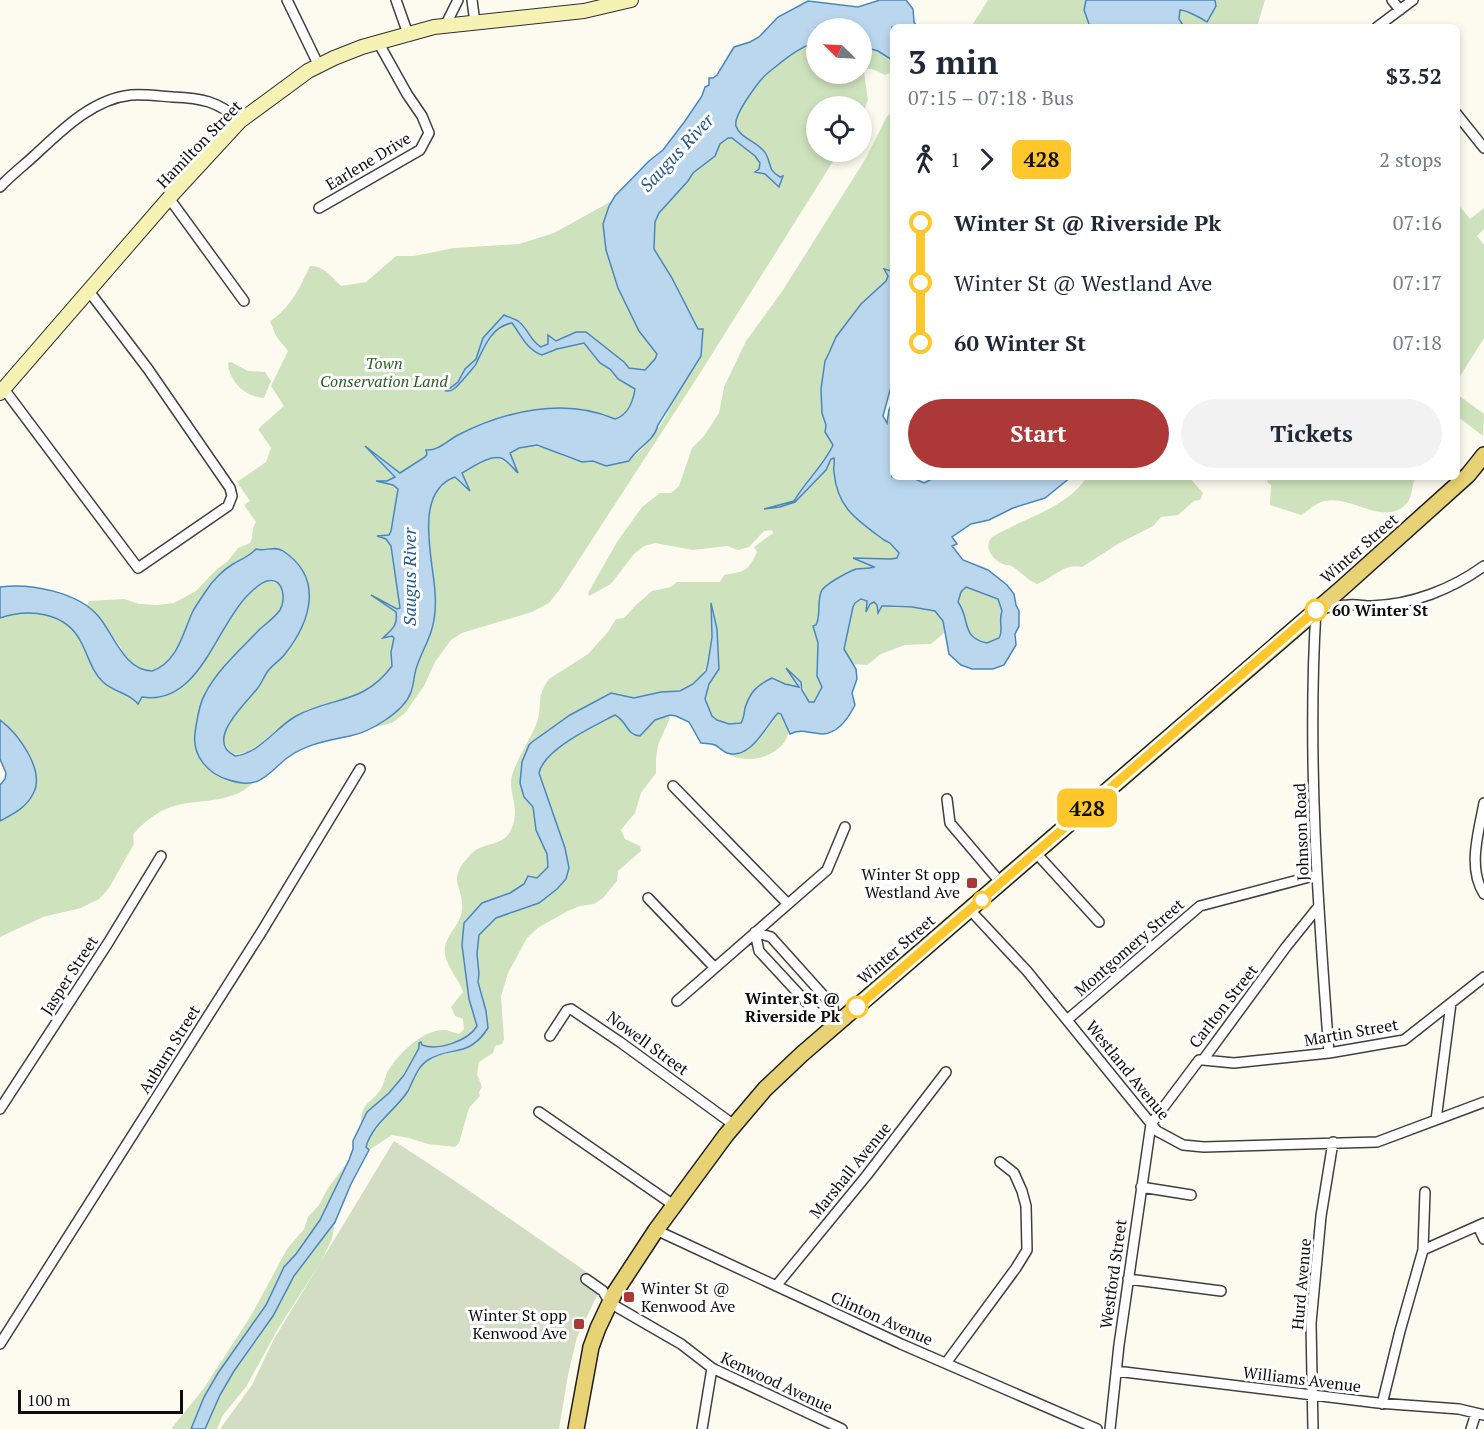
<!DOCTYPE html>
<meta charset="utf-8">
<style>
body{margin:0;font-family:"PT Serif",serif;background:#f2f2f3;color:#1f2937;height:100vh;display:flex;flex-direction:column;font-size:22px;white-space:nowrap}
*{box-sizing:border-box;margin:0}
p{font-size:20px;color:#747a83}
.icon{flex:none;width:33px;height:33px;fill:none;stroke:currentColor;stroke-width:2;stroke-linecap:round;stroke-linejoin:round}
.map{position:relative;flex:1;overflow:hidden}
.drawer{position:absolute;left:890px;top:24px;width:570px;height:456px;display:flex;flex-direction:column;background:#fff;border-radius:9px;box-shadow:0 3px 9px #0003}
.drawer>*{flex:none}
.badge{padding:0 12px;border-radius:9px;font-size:21px;line-height:39px}
.needle{width:39px;rotate:294deg}
.tools{position:absolute;left:806px;top:18px;display:grid;gap:12px}
.tools a{display:grid;place-items:center;width:66px;height:66px;border-radius:50%;background:#fff;box-shadow:0 3px 9px #0003;font-size:30px}
.scale{position:absolute;left:18px;bottom:15px;width:165px;box-sizing:border-box;padding-left:6px;border:3px solid #0d0d0d;border-top:0;font-size:16px;line-height:21px;white-space:nowrap;color:#0d0d0d;-webkit-text-stroke:4px #fff;paint-order:stroke}
.map>.badge{position:absolute;translate:-50% -50%;box-shadow:0 0 0 3px #fff}
.legs{display:flex;align-items:center;gap:9px;height:66px;padding:0 18px;font-size:20px}
.legs p{margin-inline-start:auto}
.head{display:flex;align-items:center;justify-content:space-between;height:102px;padding:0 18px}
h1{font-size:33px;font-weight:800;line-height:45px}
.button{display:flex;gap:12px;margin-top:auto;padding:12px 18px}
.button a{flex:1;height:69px;border-radius:36px;background:#ac3937;color:#fff;font-size:24px;font-weight:800;line-height:69px;text-align:center}
.button a+a{background:#f2f2f3;color:#1f2937}
ul{padding:0 18px;list-style:none}
li{display:flex;align-items:center;gap:21px;height:60px;font-size:22px}
li i{display:grid;place-items:center;width:9px;height:100%;margin:0 8px;background:currentColor}
li i::after{content:'';width:15px;height:15px;margin:-8px;border:4px solid;border-radius:50%;background:#fff}
li p{margin-inline-start:auto}
li:first-child i{background:linear-gradient(#0000 50%,currentColor 0)}
li:last-child i{background:linear-gradient(currentColor 50%,#0000 0)}
.map>svg:first-child{display:block}
.green{fill:#cee3bd}
.cemetery{fill:#d2ddc3}
.water{fill:#bad7ee;stroke:#4a87bc;stroke-width:1.5;fill-rule:evenodd}
.lines{fill:none;stroke-linecap:round;stroke-linejoin:round}
.minor-casing{stroke:#404040;stroke-width:12}
.secondary-casing{stroke:#2f2f2f;stroke-width:16}
.primary-casing{stroke:#1e1e1e;stroke-width:18}
.minor{stroke:#fff;stroke-width:9}
.secondary{stroke:#f5f2b3;stroke-width:14}
.primary{stroke:#e7d375;stroke-width:15}
.line-1-casing{stroke:#fff;stroke-width:14}
.line-1{stroke:#ffc72c;stroke-width:9}
.stop-1-dot{fill:#fff;stroke:#ffc72c;stroke-width:3}
.poi-dot{fill:#ac3937;stroke:#fff;stroke-width:2}
.labels{text-anchor:middle;stroke-width:6;stroke-linejoin:round;paint-order:stroke}
.street-label{font-size:16px;fill:#0d0d0d;stroke:#fff}
.park-label{font-size:16px;font-style:italic;fill:#2d5d26;stroke:#fff}
.stop-label{font-size:16px;font-weight:bold;fill:#0d0d0d;stroke:#fff;text-anchor:start}
.poi-label{font-size:16px;fill:#0d0d0d;stroke:#fff;text-anchor:end}
.water-label{font-size:18px;font-style:italic;fill:#265a8f;stroke:#fff}
</style>
<div class="map">
<svg width="1484" height="1429" viewBox="0 0 1484 1429">
<rect width="100%" height="100%" fill="#fdfbef"/>
<path class="green" d="M988,0h98l-2,10 6,17h-119z
M1126,0h139l-8,27h-116z
M816,42v32h45v-28l17,5 14,9 -1,12 -6,3 -13,-6h-6l-2,3 4,28 -7,18v-12h-45v46h23l-142,226 -137,211 -11,14 -17,9 -70,21 -11,7 -16,22 -11,24 -19,27 -13,10 -24,6c15,-7 35,-19 42,-34 4,-8 4,-18 7,-27 7,-25 16,-37 18,-65 3,-39 -27,-105 20,-126l15,14 -8,-18 30,-15h7l17,12 -7,-17c25,-18 45,2 69,8 5,1 9,0 14,0 4,1 8,4 13,4 35,2 56,-39 69,-65 6,-12 27,-40 28,-53 1,-5 -1,-12 -1,-18h-3l-36,-68 -10,-12 -10,-27 126,-149 33,-25z
M892,111v186l-56,156v29l4,15 7,12 29,19 29,27 -85,49 -4,21 -3,2 14,44 -10,41 -10,-13 -6,-17 -11,-9 9,13 -2,2 -25,-10 -23,18 -5,23 -3,4 -12,1 -12,-4 -5,-4 -7,-17 4,-15 10,-15 -6,-61h-3c3,28 4,76 -31,83 -6,1 -12,0 -19,1 -8,2 -18,7 -27,6 -7,0 -15,-3 -22,-5l-41,22 -35,25 -6,5 -7,17 2,35 9,10 13,29 4,46 -68,21 -18,20 -2,22 15,81c-9,16 -39,25 -55,19l-3,3c-9,15 -17,31 -29,44 -10,11 -21,18 -29,31 1,-22 9,-18 20,-34 4,-7 4,-15 9,-21 10,-16 35,-40 56,-38 4,1 9,3 13,4l5,-5 -1,-10 -8,-3 -4,-9 12,-15c-4,-13 -15,-23 -18,-37 -3,-18 15,-28 17,-45 2,-26 -17,-28 8,-55 16,-17 37,-4 44,-34 3,-13 -2,-23 -3,-36 -1,-18 20,-45 26,-63 6,-17 -2,-24 12,-43l39,-25 20,-22 8,-13 8,-1 12,-13 16,-14 19,-4 6,-5h43l4,-7c21,-4 23,-2 33,-23l-3,-5 19,-14 -1,-3 -8,1 -15,16 -11,3 -11,-4 -34,4 -38,-7 -11,3 -10,8 -23,30 -22,12 -1,-3 29,-51 25,-35 18,-14h11l8,-7 13,-38 12,-12 15,-23 5,-26 22,-46 37,-51 83,-132 20,-40z
M619,197l46,147 -42,78 -130,-1 -24,9 -42,24 -2,3 -21,156 -13,57 -14,17 -100,42 -16,14 -14,9 -15,3 -8,-12 1,-13 76,-110 -33,-71c-21,5 -47,21 -60,39 -5,7 -11,16 -15,23 -11,24 -25,78 -61,52 -6,-4 -9,-12 -13,-18 -10,-14 -19,-28 -32,-39l2,-5 35,-2 15,5 18,1 17,-2 22,-12 21,-22 11,-8 10,-13 12,-5c4,-7 1,-14 6,-21l-12,-17 6,-4 -13,-19 29,-20 5,-14 -13,-19 26,-23 -13,-20 17,-35 -12,-15 -6,-15c20,-12 30,-34 40,-55 13,-1 22,11 31,20l25,-4 30,-26h18l40,-8 65,-4 35,-11z
M1457,203l13,16 14,-11v21l-7,7 7,9v93l-27,43z
M231,362l17,9 17,1 6,9 -7,17c-18,-1 -35,-16 -36,-35z
M1457,394l27,20 -1,22 -26,-20z
M1087,477h102l14,16 -3,7 -6,1 -16,14 -17,2 -8,9 -35,18 -36,23c-19,-4 -28,11 -45,17 -10,-4 -16,-12 -24,-17 -7,-4 -3,0 -10,-3 -11,-5 -20,-17 -11,-27 31,-19 74,-28 95,-60z
M1268,477h148c-5,8 -3,19 -9,26 -22,25 -55,-8 -82,-2 -8,1 -17,10 -24,14l-31,-10 1,-20 -4,-3z
M977,565l11,5 19,15 7,9 2,11 3,6v15l-4,8 1,11 -12,20c-6,4 -11,4 -19,4 -27,0 -38,-10 -40,-37l-14,12 -26,1 -24,9 -14,11 -14,-1 -9,-15 9,-42 5,-7 9,1v10l3,-7 4,-2c14,10 62,5 79,2z
M266,581l12,2 6,15 -5,13 -21,20 -49,56 -7,14 -6,24 -2,16 9,22 11,10 23,9h12l3,2c-23,21 -54,14 -81,23 -13,4 -30,17 -38,28l1,9 -25,44 -10,11 -18,9 -38,9 -43,20v-116c13,-6 26,-13 33,-27 12,-23 -15,-61 -33,-74v-102c29,-12 66,-5 82,24 6,13 11,31 22,41 9,8 22,10 32,18 11,-7 30,-1 43,-12 38,-31 44,-80 87,-108z
M780,713c3,6 9,14 8,21 -6,23 -43,32 -61,19 18,3 30,-12 41,-25 5,-6 5,-12 12,-15z
M603,714l56,4 10,-3 1,3 -12,27 -2,14v14l-15,20 -6,20 -14,17 4,9 15,7 1,5 -23,20 -1,10 -14,17 -9,6 -14,2 -12,5 -29,16 -12,11 -19,35 -7,23 3,43 -2,5 -7,2 -2,7 -14,9 -2,12 5,13 -3,5 1,4 -11,12 -10,35 -4,4 -27,-3 -19,-6 -17,-3 -23,15 -3,-3 2,-8 34,-40 22,-36 10,-6 42,-13 12,-16 -10,-46 1,-8 -2,-20 2,-19 17,-17 17,-6 56,-44 -4,-20 -26,-75 6,-17z
M349,1160l-29,60 -24,34 -12,13 -18,38 -48,68 -27,56h-20l33,-41 48,-74 35,-65 17,-20 4,-12 11,-12 9,-17z
M335,1222l-3,17 -11,23 -42,65 -33,60 -23,28 -6,14h-12l15,-34 14,-24 39,-55 21,-40z"/>
<path class="cemetery" d="M394,1141c71,45 139,95 209,142l-26,54 -9,38 -9,54h-339l32,-44 22,-46z"/>
<path class="water" d="M880,0h26l7,9 1,13 3,5h-25v33l-14,-9 -17,-5v-18h-45v14c-17,5 -33,19 -47,30 -9,7 -36,43 -33,54 4,13 24,16 30,28 6,11 1,15 14,23l3,-1 -4,11 -14,-13 -10,-2 4,-3 1,-6 -5,-7 -23,-18h-4l-8,6 -5,12 -22,17 -5,8 -29,32 -4,9 -1,27 18,29 26,51h5l-2,27 -43,69c-4,17 -22,23 -29,36l-23,5 -13,-5 -11,1 -45,-17 -18,3 -9,5 8,20c-5,-5 -10,-11 -15,-14 -12,-6 -31,9 -41,14l8,18 -15,-14c-42,15 -22,82 -20,115 1,13 0,28 -4,40 -4,12 -10,22 -14,34 -3,8 -3,18 -6,26 -7,20 -41,40 -61,44 -24,5 -51,9 -70,28 -18,17 -26,24 -51,16 -21,-6 -37,-24 -34,-47 2,-12 3,-27 10,-39 12,-24 37,-46 55,-65 7,-6 15,-12 20,-19 6,-10 4,-33 -13,-29 -8,2 -15,10 -21,16 -31,33 -48,109 -104,100l-4,7c-8,-11 -25,-12 -35,-22 -11,-10 -15,-27 -22,-40 -15,-30 -52,-34 -81,-24v-31c30,-4 79,5 99,30 15,18 25,53 53,54 26,-9 31,-39 41,-60 4,-7 9,-14 13,-20 6,-10 17,-21 27,-27 8,-5 16,-7 23,-15 9,3 18,-4 27,2 41,27 28,70 2,103 -5,7 -15,12 -19,20 -3,5 -5,10 -9,15 -12,15 -53,52 -22,67 25,-3 40,-28 61,-40 37,-20 67,-11 96,-50l-1,-14 3,-14 -2,-2 -9,2c9,-9 15,-12 13,-26l-25,-17 26,14 3,-1 -9,-62 -5,-7 -9,-3 12,-1 2,-4 7,-42 -5,-4 -17,-4h11l8,-4 -30,-31 35,27 25,-16 2,-3 -1,-4c12,1 21,-9 32,-15 47,-24 107,-38 157,-16 13,-4 18,-17 20,-30l-17,-10 -8,-10 -10,-6 -16,-20 -27,6 -15,6c-15,-5 -21,-20 -30,-32 -20,3 -28,24 -36,41 0,1 -19,23 -21,24 -4,3 -4,3 -9,3l-6,-10 10,7 8,-6 7,-13 11,-10 7,-21 21,-23c4,2 9,3 14,6 10,7 12,20 23,26l7,-3v-9l8,6 20,-9h10l38,30 5,6 16,2 10,-11 2,-5 -18,-23 -21,-43 -12,-38 -3,-26 6,-18 6,-10 34,-35 14,-11 22,-29 17,-25 3,-9 4,-2v-7h4l4,-3 17,-28 16,-5 9,-5 19,-20 30,-16 50,6z
M1086,0h129l1,6 -9,16c-6,-4 -21,-12 -27,-12l-1,9 5,8h-94l-6,-17z
M884,269l8,2v112l-9,33 4,7 2,-13 3,-6v73h19l13,6 12,-6h135l-26,21 -32,10 -24,12 -18,4 -19,13 5,7 -5,2 11,14 25,10 19,15 7,9 2,11 3,6v15l-4,8 1,11 -12,20 -11,4h-21l-11,-4 -12,-11 -6,-33 -8,-10 -23,-4 -27,-1h-3l-4,7 -1,-8 -3,-3 -4,2 -4,8 1,-11 -6,-2 -6,4 -2,4 -9,42 12,20 1,10 -5,14 3,12c-6,12 -17,28 -32,29 -12,0 -22,-6 -33,0l-9,-20 -3,-1c-13,14 -27,47 -51,40 -5,-2 -8,-6 -12,-8 -5,-2 -9,-1 -14,-2l-12,-21 -13,-6 -6,-1 -15,5 -15,16c-14,-1 -12,-14 -25,-21 -21,11 -71,34 -76,58l26,75 4,20 -3,11 -9,10 -18,14 -43,15 -17,17 -2,19 2,20 -1,8 8,29 2,17c-20,31 -36,17 -60,32 -10,6 -15,21 -20,31 -12,19 -36,33 -42,56l3,3 -18,34 -16,38 -41,54 -21,40 -39,55 -14,24 -15,34h-14l13,-32 14,-24 48,-68 18,-38 12,-13 24,-34 29,-60 4,-11v-8l14,-29 22,-19 15,-18 15,-27v-5l2,-1 1,3c16,6 46,-4 55,-19l-8,-27 -7,-54 2,-22 18,-20 28,-10 14,-9 4,-8 9,2 11,-11 -1,-13 -11,-24 -3,-23 -9,-10 -4,-14 2,-21 7,-17 3,-3 38,-27 41,-22 23,5 27,-6 19,-1 13,-7 13,-13 2,-8 4,-26 -1,-34 6,26 2,40 -10,15 -4,15 7,17 5,4 12,4 12,-1c3,-5 3,-9 4,-15 5,-16 12,-23 27,-30l13,6 14,3 -13,-19 15,14 1,8 7,12h5l8,-15 -5,-11 1,-33 -5,-17 3,-1c5,-10 1,-22 5,-33 2,-7 27,-20 35,-23 6,-1 12,0 18,-2l-21,-9 38,1 6,-1 2,-5 -9,-10 -6,-3c-27,-20 -47,-32 -50,-68 -1,-5 1,-10 0,-14l-3,1 -5,11 -31,32 -15,5 -16,2 30,-8c11,-19 30,-36 39,-56l-8,-13 1,-7 -4,-12 -1,-24 4,-28 4,-8 7,-16 25,-33 25,-23 2,-5zM966,587l32,12 4,12c-4,10 2,19 -3,27l-12,5c-27,-6 -16,-23 -29,-41l3,-10z
M0,720c18,13 46,51 33,74 -7,14 -20,20 -33,27v-36l5,-6 1,-6 -6,-14z"/>
<g class="lines">
<g class="minor-casing">
<path id="minor" d="M287,0l32,66
M396,0l12,34
M472,0l3,23
M1392,0l8,10
M445,26l13,-26
M1377,27l36,-27
M1456,113l28,35
M0,187c10,-11 23,-21 34,-31 27,-25 58,-57 97,-61 13,-1 28,1 42,2 28,1 45,4 67,24
M169,198l75,103
M319,208l101,-58 9,-17 -7,-17 -15,-22 -29,-52
M4,389l134,179 90,-62 4,-10 -2,-8 -82,-119 -60,-79
M673,786l115,118
M947,799l3,24 51,60
M1484,803c-5,28 -17,65 0,91
M1036,853l63,69
M648,898l67,70
M970,910l57,61 130,160 26,14 21,2 173,-5 107,-40
M755,932l16,5 62,69 2,21 -14,-9 -62,-67z
M677,1001l150,-131 18,-43
M1067,1020l133,-114 117,-31
M550,1036l17,-26 4,-1 49,33 114,83
M1329,1053c-11,-147 -22,-296 -13,-443 10,-2 21,-5 32,-5 8,-1 16,1 23,1 41,-1 81,-17 113,-40
M1203,1060l31,3 95,-10 75,-13 80,-63
M0,1109l108,-166 53,-87
M539,1112l136,94
M1436,1120l15,-117
M1141,1187l50,8
M1478,1226l6,13
M656,1230l245,114 196,85
M1423,1250l61,-27
M586,1279l17,12 7,12 71,41 31,24 130,61
M1128,1279l93,12
M776,1286l91,-111 79,-103
M0,1344l262,-413 98,-162
M946,1363l70,-95 11,-18 -1,-44 -4,-15 -8,-18 -14,-11
M1116,1371l262,32 81,6 25,6
M1382,1404l18,-73 23,-81 2,-58
M702,1429l10,-61
M1110,1429l9,-84 32,-221 48,-64h4l83,-113 33,-41
M1313,1429l-2,-106 10,-107 12,-74
M1471,1429l5,-16"/>
</g>
<g class="secondary-casing">
<path id="secondary" d="M0,393l169,-195 71,-77 68,-50 26,-13 28,-11 72,-20 150,-16 47,-11"/>
</g>
<g class="primary-casing">
<path id="primary" d="M576,1429l15,-82 7,-19 16,-34 42,-64 70,-95 39,-46 37,-35 539,-465 127,-114 16,-20"/>
</g>
<use href="#minor" class="minor"/>
<use href="#secondary" class="secondary"/>
<use href="#primary" class="primary"/>
</g>
<g class="lines">
<g class="line-1-casing">
<path id="line-1" d="M857,1007l459,-397"/>
</g>
<use href="#line-1" class="line-1"/>
</g>
<g class="stop-1-dot">
<circle cx="1316" cy="610" r="10"/>
<circle cx="982" cy="900" r="8"/>
<circle cx="857" cy="1007" r="10"/>
</g>
<g class="poi-dot">
<rect x="966" y="877" width="12" height="12" rx="3"/>
<rect x="623" y="1291" width="12" height="12" rx="3"/>
<rect x="573" y="1318" width="12" height="12" rx="3"/>
</g>
<g class="labels">
<g class="street-label">
<text transform="translate(199 144) rotate(-46)" y="6">Hamilton Street</text>
<text transform="translate(368 161) rotate(-31)" y="6">Earlene Drive</text>
<text transform="translate(1359 548) rotate(-41)" y="6">Winter Street</text>
<text transform="translate(1301 832) rotate(-92)" y="6">Johnson Road</text>
<text transform="translate(1129 947) rotate(-41)" y="6">Montgomery Street</text>
<text transform="translate(896 949) rotate(-41)" y="6">Winter Street</text>
<text transform="translate(69 975) rotate(-57)" y="6">Jasper Street</text>
<text transform="translate(1223 1006) rotate(-52)" y="6">Carlton Street</text>
<text transform="translate(1351 1032) rotate(-10)" y="6">Martin Street</text>
<text transform="translate(648 1043) rotate(36)" y="6">Nowell Street</text>
<text transform="translate(169 1049) rotate(-58)" y="6">Auburn Street</text>
<text transform="translate(1128 1070) rotate(51)" y="6">Westland Avenue</text>
<text transform="translate(850 1170) rotate(-51)" y="6">Marshall Avenue</text>
<text transform="translate(1113 1274) rotate(-82)" y="6">Westford Street</text>
<text transform="translate(1301 1284) rotate(-85)" y="6">Hurd Avenue</text>
<text transform="translate(882 1318) rotate(24)" y="6">Clinton Avenue</text>
<text transform="translate(1302 1379) rotate(7)" y="6">Williams Avenue</text>
<text transform="translate(777 1382) rotate(25)" y="6">Kenwood Avenue</text>
</g>
<g class="park-label">
<text x="384" y="369">Town<tspan x="384" dy="18">Conservation Land</tspan></text>
</g>
<g class="stop-label">
<text x="1332" y="616">60 Winter St</text>
<text x="840" y="1004" text-anchor="end">Winter St @<tspan x="840" dy="18">Riverside Pk</tspan></text>
</g>
<g class="poi-label">
<text x="960" y="880">Winter St opp<tspan x="960" dy="18">Westland Ave</tspan></text>
<text x="641" y="1294" text-anchor="start">Winter St @<tspan x="641" dy="18">Kenwood Ave</tspan></text>
<text x="567" y="1321">Winter St opp<tspan x="567" dy="18">Kenwood Ave</tspan></text>
</g>
<g class="water-label">
<text transform="translate(677 153) rotate(-47)" y="6">Saugus River</text>
<text transform="translate(410 577) rotate(-90)" y="6">Saugus River</text>
</g>
</g>
</svg>
<div class="tools">
<a><svg class="needle" viewBox="-14 -14 28 28"><path d="M0-13l5 13h-10z" fill="#e53935"/><path d="M0 13l5-13h-10z" fill="#747a83"/></svg></a>
<a><svg class="icon" aria-label="locate" viewBox="0 0 24 24"><circle cx="12" cy="12" r="6"/><path d="M12 2v4M12 18v4M2 12h4M18 12h4"/></svg></a>
</div>
<div class="scale">100 m</div>
<b class="badge" style="left:1087px;top:808px;background:#ffc72c;color:#111">428</b>
<section class="drawer">
<div class="head"><div><h1>3 min</h1><p>07:15 – 07:18 · Bus</p></div><b>$3.52</b></div>
<div class="legs"><svg class="icon" aria-label="walk" viewBox="0 0 24 24"><circle cx="13" cy="4" r="2"/><path d="M13 8l-2 6 4 7M11 14l-3 7M7 12l3-4h3l4 4"/></svg>1<svg class="icon" aria-label="forward" viewBox="0 0 24 24"><path d="M9 5l7 7-7 7"/></svg><b class="badge" style="background:#ffc72c;color:#111">428</b><p>2 stops</p></div>
<ul>
<li><i style="color:#ffc72c"></i><b>Winter St @ Riverside Pk</b><p>07:16</p></li>
<li><i style="color:#ffc72c"></i><span>Winter St @ Westland Ave</span><p>07:17</p></li>
<li><i style="color:#ffc72c"></i><b>60 Winter St</b><p>07:18</p></li>
</ul>
<div class="button"><a>Start</a><a>Tickets</a></div>
</section>
</div>
